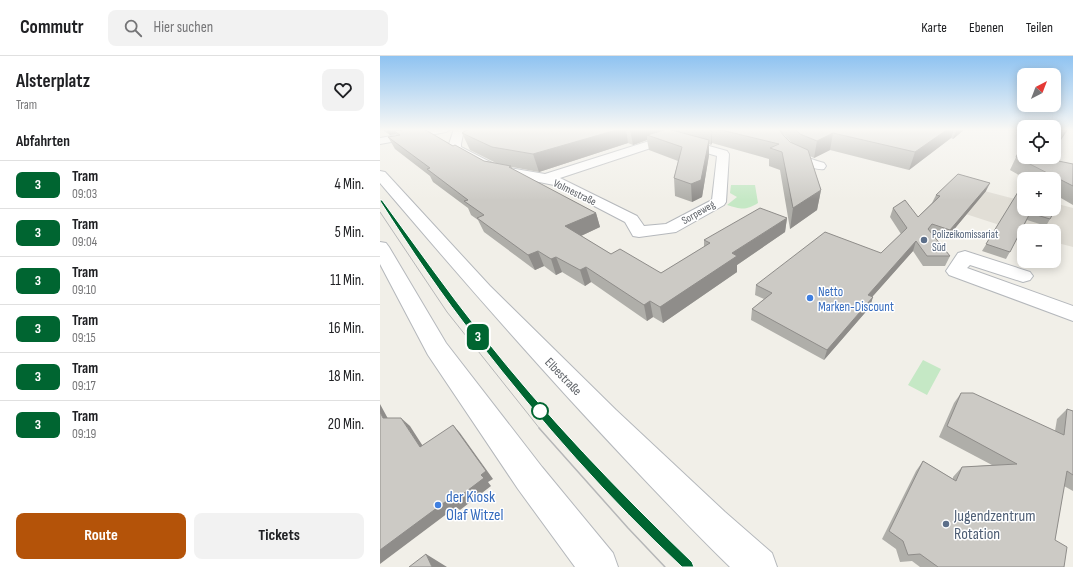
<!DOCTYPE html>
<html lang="de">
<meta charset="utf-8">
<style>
body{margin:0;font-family:"Sofia Sans Condensed",sans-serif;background:#f2f2f2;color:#202124;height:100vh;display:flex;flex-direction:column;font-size:15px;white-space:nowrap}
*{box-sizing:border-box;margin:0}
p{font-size:13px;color:#757577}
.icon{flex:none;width:22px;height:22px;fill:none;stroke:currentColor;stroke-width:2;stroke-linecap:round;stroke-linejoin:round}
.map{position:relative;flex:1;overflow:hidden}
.details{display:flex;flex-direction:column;background:#fff;width:380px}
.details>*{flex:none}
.badge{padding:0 8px;border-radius:6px;font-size:14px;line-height:26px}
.needle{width:26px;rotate:42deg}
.fabs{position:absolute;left:637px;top:12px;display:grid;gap:8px}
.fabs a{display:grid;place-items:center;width:44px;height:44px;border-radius:8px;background:#fff;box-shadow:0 2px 10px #0003;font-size:20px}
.map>.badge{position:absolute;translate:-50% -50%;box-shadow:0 0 0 2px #fff}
h2{padding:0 16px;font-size:15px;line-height:36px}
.round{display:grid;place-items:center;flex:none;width:42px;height:42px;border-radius:8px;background:#f2f2f2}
.overview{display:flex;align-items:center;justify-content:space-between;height:68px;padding:0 16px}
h1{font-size:19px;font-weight:700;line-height:30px}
.primary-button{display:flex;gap:8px;margin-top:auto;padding:8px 16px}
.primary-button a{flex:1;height:46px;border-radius:8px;background:#b45309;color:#fff;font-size:16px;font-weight:700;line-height:46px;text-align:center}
.primary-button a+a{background:#f2f2f2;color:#202124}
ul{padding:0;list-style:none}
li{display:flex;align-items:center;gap:12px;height:48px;padding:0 16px;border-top:1px solid #e0e0e0}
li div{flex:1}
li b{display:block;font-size:15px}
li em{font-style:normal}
li .badge{min-width:44px;font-weight:700;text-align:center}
header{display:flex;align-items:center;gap:24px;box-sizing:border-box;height:56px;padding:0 20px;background:#fff;border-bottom:1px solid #e0e0e0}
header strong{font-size:19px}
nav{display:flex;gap:22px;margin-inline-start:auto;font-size:14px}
.search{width:280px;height:36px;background:#f2f2f2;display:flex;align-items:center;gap:10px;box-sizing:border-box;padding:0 14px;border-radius:8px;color:#757577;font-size:15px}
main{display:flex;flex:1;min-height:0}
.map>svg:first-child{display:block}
.education{fill:#e1ded6}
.green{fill:#c5e8c5}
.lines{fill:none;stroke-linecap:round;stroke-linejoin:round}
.minor-casing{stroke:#b5b8bc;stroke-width:2}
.minor{fill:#fff;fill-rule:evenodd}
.tram-far1{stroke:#b6b7b8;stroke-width:1}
.tram{stroke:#b6b7b8;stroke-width:1.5}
.wall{fill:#afaea9;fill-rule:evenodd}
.shaded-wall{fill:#8f8d8a}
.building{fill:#cccac5;stroke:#8f8d8a}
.line{fill:#006531;stroke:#fff}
.service-dot{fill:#5c6f8a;stroke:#fff;stroke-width:1.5}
.shop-dot{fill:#3f7fe0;stroke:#fff;stroke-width:1.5}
.stop-dot{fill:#fff;stroke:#006531;stroke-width:2}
.labels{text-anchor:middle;stroke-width:3;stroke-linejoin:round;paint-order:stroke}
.far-street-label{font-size:11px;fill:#5f6368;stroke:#fff}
.far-service-label{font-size:11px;fill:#4e5e75;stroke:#fff;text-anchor:start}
.shop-label{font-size:13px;fill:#366cbe;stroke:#fff;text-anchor:start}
.street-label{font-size:13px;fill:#5f6368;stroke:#fff}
.near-shop-label{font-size:16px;fill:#366cbe;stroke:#fff;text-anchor:start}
.near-service-label{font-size:16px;fill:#4e5e75;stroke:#fff;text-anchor:start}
</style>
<header>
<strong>Commutr</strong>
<div class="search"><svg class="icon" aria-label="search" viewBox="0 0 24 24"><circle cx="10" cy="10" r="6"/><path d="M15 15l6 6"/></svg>Hier suchen</div>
<nav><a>Karte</a><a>Ebenen</a><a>Teilen</a></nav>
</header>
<main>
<section class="details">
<div class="overview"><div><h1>Alsterplatz</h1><p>Tram</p></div><a class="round"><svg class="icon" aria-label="heart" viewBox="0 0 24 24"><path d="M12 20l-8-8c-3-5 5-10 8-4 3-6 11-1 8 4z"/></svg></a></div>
<h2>Abfahrten</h2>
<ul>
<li><span class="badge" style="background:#006531;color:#fff">3</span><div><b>Tram</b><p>09:03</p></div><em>4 Min.</em></li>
<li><span class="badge" style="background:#006531;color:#fff">3</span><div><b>Tram</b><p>09:04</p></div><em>5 Min.</em></li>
<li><span class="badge" style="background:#006531;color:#fff">3</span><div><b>Tram</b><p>09:10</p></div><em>11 Min.</em></li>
<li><span class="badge" style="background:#006531;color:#fff">3</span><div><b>Tram</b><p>09:15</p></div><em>16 Min.</em></li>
<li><span class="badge" style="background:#006531;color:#fff">3</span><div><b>Tram</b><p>09:17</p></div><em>18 Min.</em></li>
<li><span class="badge" style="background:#006531;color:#fff">3</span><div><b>Tram</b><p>09:19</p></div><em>20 Min.</em></li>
</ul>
<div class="primary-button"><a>Route</a><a>Tickets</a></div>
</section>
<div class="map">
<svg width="693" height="511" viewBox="0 0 693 511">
<rect width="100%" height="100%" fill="#f1efe8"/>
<path class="education" d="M574,127l61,16 9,10h30v-6l19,5v39l-19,-5v-11h-30v2l-92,-30z"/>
<path class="green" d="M351,129h24l3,18c-13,8 -17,6 -31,2l10,-8 -7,-4z
M543,304l18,9 -14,26 -19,-10z"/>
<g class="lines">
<g class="minor-casing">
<path id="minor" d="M51,73h20l-5,3 -66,12v-6z
M74,73h10l-3,15v3l37,19 47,8 120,-38h8l54,15 2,3 -3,48 -2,3 -48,27 -37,5 -6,-1 -8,-14 -71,-37 -64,-13 -38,-21 -3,-7zM289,86l48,14 -5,44 -46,24 -22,2 -7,-10 -77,-38z
M359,73h16l30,7c13,20 16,20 39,27l2,3 -2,3c-5,1 -9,-1 -15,-2 -16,-5 -25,-11 -32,-27l-37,-9z
M0,115l5,1 105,114 126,124 109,102 47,41 5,14h-47c-36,-35 -71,-72 -105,-108 -85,-90 -165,-182 -245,-276z
M0,186l6,1 3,4 57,96 96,124 71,86 5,14h-43l-57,-78 -90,-134 -48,-91z
M585,195l65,21 3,4 -3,4 -7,2 -53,-17 -3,3 106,38v15l-124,-46 -3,-4 12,-18z"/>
</g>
<use href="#minor" class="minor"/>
<path class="tram-far1" d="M0,145l100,137 75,91
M0,156l67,100 93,117"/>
<path class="tram" d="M159,372l89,100 37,39
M175,372l83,92 49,47"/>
</g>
<path class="wall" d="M1,73h43l29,17 31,15 12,2 -26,-13 -8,-17 7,-4h496l-12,10 -2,-1 -42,32 -79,-20 -16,8 -4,-2 11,34 -4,20 -27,19 -10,-59 -11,-4v-7l-57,-16 -1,2 -2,-1v11l-7,42 -10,5 -17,-6 -1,-18 4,-17 -29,-11 -2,-10 -14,5 -5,-2 -89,29 -27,-5v2l84,44 4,14 -19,9 30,18 50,19 43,-26v-7l83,-22 -2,14 -48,33v7l-74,51 -10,-6 -6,4 -56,-39 -6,4 -23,-14 -6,3 -12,-9 -9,4 -51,-38 -6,-12 -7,-5 -3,-7 -35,-26 -3,-6 -35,-27 -7,-12 9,-1 -1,-2 -6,1zM403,78l2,1 6,7h-1z
M674,73h14l-11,17 -3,-2z
M638,97l55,11v41l-19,-11v-15h-28l-16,-9z
M606,135l-40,48 -13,-4 17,21 -5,10h-22l-10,-15 -41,46 -2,10 -46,53 -73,-40 1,-11 12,-10 -9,-4 1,-10 125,-32 20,-19 -11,-17 3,-9 25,9 14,-14 4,-8z
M638,136l32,27 -4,7 -19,-6 -21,39 -24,-8z
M581,337l94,38 2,-12 10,-10 6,2v80l-9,-5 -9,54 9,27h-144l-8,-6 -12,1 -4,-13 -14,-10 34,-68 7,-10 30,18v-2l9,-10 30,-2 -53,-28 15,-34z"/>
<path class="shaded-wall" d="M6,73h32l-24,2 2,3 -6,1z
M240,73h6l2,14 -89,29 -6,-18z
M250,73h34l1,5 -18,1v5l-14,5z
M331,73l1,14 -1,2z
M568,73h6l-3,9 -42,32 6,-18z
M577,73h8l-12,10z
M687,73h1l-11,17 8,-15z
M453,77l-3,17 -16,8 3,-17z
M329,84v15l-7,42 -10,5 -1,-18z
M610,127l-4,8 -40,48 4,-9z
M441,134l-4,20 -27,19 3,-21z
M216,157l4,14 -30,14 -5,-15z
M407,162l-2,14 -48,33v7l-74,51 -3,-16 72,-54z
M536,185l-3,10 -48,54 3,-10z
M158,195l6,15 -9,4 -7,-15z
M176,201l6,15 -6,3 -5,-16z
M206,211l5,15 -6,4 -5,-16z
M493,241l-3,10 -46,53 3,-10z
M270,245l3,16 -6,4 -3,-16z
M0,348l12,22 -9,-8 -3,-6z
M21,362l9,8 18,28 -8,-7z
M73,369l7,8 33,46 -5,3 3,4 -31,24 -4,-3 -76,57v-14z
M46,498l21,13h-15z"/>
<path class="building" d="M27,73h17l29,17 2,-1 29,16 27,5 -2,1 87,46 -31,13 46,28 9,-5 41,24 49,-30 -6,-3 56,-32 27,10 -55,35 5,3 -77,51 -10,-6 -6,4 -58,-38 -6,3 -24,-13 -5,2 -13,-8 -10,4 -51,-37 7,-3 -20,-14 4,-1 -41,-31 3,-1 -42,-31 12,-2 -6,-4z
M89,73h151l-87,25 -41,-7 -30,-14z
M288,73l41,11 -8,40 -10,4 -17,-6 8,-31 -35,-12z
M337,73h62l4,6 7,7 18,8 13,40 -28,18 -11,-56 -12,-4 9,-4z
M415,73h153l-33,23 -82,-19 -16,8 -17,-7z
M681,73h6l-2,2z
M638,97l6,1v3h15l34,7v22l-57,-29z
M578,118l32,9 -40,47 -18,-6 -4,5 22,27h-23l-11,-15 -48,54 5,2 -46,53 -75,-41 20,-16 -16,-8 69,-53 56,21 26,-25 -14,-20 12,-8 13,17 22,-21 -4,-1z
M638,136l6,2v15h30v-7l5,1 -9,16 -20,-6 -20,39 -24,-8z
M581,337h12l91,42 3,-26 6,2v64l-6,-4 -12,69 12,7 -3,20h-126l-18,-13 -12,1 -5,-14 -14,-10 34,-70 33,20 6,-14 55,-3 -70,-38z
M0,356l3,6h18l19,29 33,-22 33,46 -5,4 3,3 -33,25 -2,-4 -69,51z
M46,498l6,13h-23z"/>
<linearGradient id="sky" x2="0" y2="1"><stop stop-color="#8fc3f1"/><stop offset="0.51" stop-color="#f9f8f5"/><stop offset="1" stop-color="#f9f8f5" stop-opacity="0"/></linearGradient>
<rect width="693" height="144" fill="url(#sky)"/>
<path class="line" d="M0,144h2c33,45 66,92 101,136 63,80 135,155 209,226l2,5h-12c-73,-68 -141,-145 -204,-226 -36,-45 -68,-93 -98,-140z"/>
<g class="service-dot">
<circle cx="544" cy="184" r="4"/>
<circle cx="566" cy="468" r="4"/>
</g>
<g class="shop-dot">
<circle cx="430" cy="242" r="4"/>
<circle cx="58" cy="449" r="4"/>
</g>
<circle class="stop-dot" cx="160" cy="355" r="8"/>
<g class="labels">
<g class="far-street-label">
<text transform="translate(195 136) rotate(26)" y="4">Volmestraße</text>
<text transform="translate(318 156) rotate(-30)" y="4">Sorpeweg</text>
</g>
<g class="far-service-label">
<text x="552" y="182">Polizeikomissariat<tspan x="552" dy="13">Süd</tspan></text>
</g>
<g class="shop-label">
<text x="438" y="240">Netto<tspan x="438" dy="15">Marken-Discount</tspan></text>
</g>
<g class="street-label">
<text transform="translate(184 320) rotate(46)" y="5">Elbestraße</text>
</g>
<g class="near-shop-label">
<text x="66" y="446">der Kiosk<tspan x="66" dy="18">Olaf Witzel</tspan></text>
</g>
<g class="near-service-label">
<text x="574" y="465">Jugendzentrum<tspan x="574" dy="18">Rotation</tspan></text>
</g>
</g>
</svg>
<div class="fabs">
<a><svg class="needle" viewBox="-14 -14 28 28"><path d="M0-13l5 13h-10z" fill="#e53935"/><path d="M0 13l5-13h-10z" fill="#757577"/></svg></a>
<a><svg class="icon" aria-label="locate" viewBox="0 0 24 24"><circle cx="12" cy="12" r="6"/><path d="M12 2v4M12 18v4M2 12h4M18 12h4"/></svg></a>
<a>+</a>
<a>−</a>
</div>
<b class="badge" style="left:98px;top:281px;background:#006531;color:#fff">3</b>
</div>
</main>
